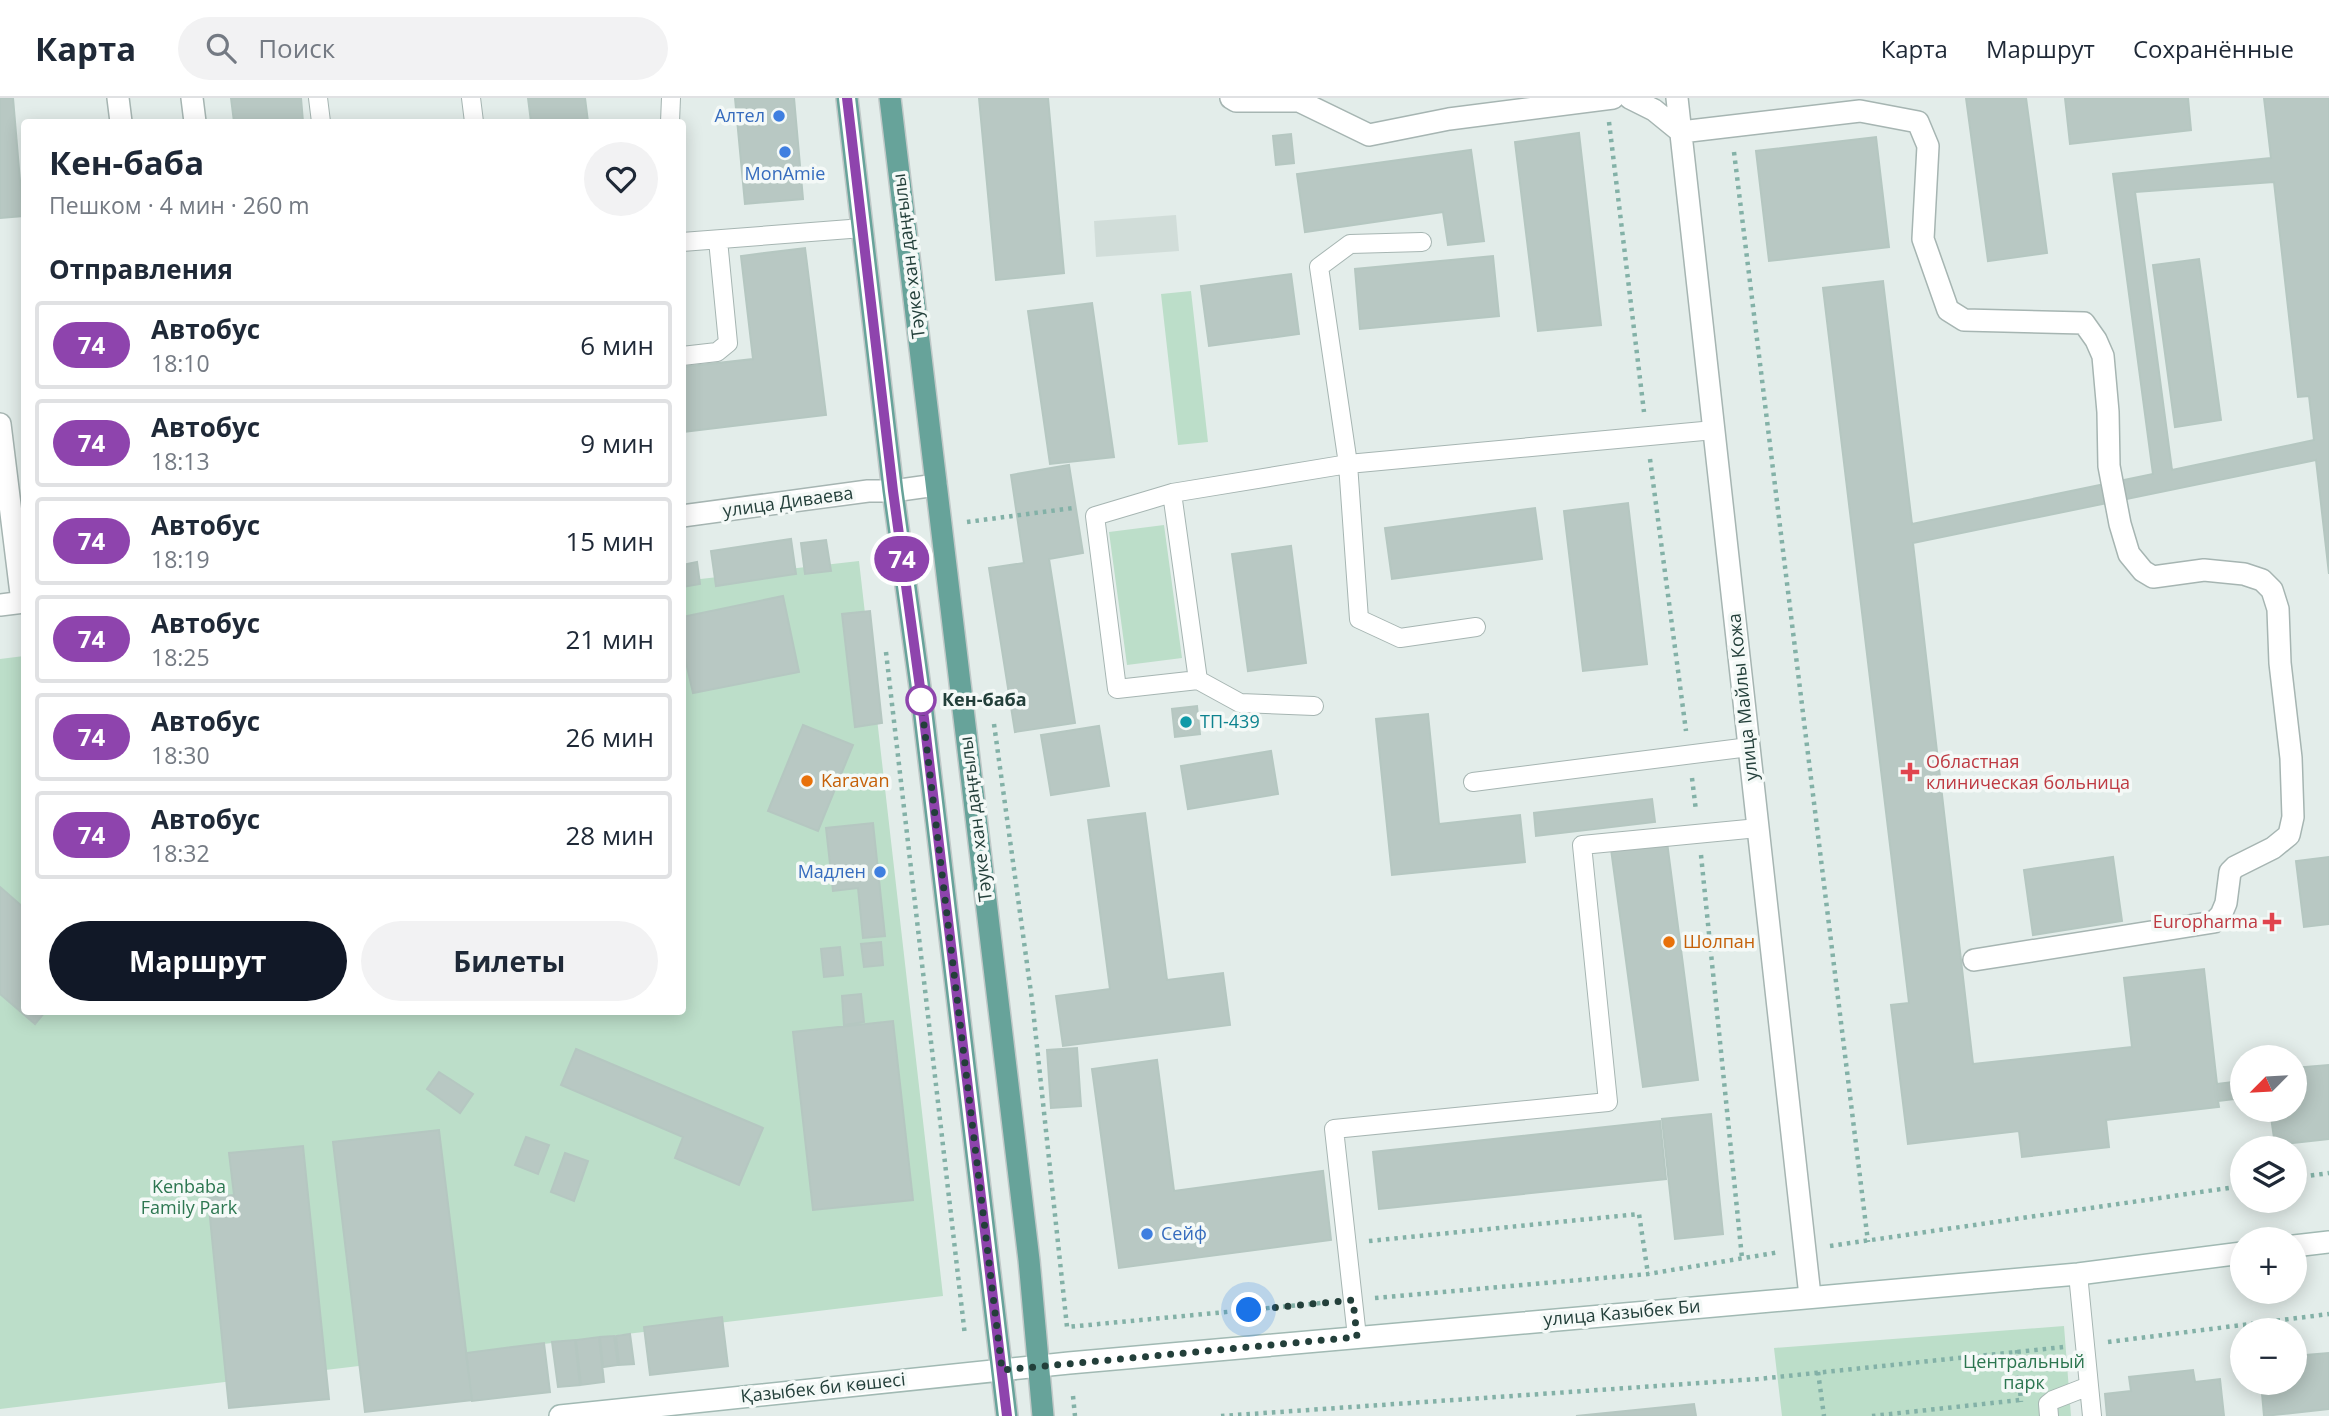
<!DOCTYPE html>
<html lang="ru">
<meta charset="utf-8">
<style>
body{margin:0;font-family:"Open Sans",sans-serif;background:#f2f2f3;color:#1f2937;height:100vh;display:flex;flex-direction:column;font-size:26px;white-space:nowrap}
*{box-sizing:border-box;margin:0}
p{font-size:23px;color:#747a83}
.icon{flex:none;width:38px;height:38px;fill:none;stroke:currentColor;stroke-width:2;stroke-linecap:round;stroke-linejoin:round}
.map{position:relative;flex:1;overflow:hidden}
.details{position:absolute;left:21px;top:21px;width:665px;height:896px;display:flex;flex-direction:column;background:#fff;border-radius:7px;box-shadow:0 4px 18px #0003}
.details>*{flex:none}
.badge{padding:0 14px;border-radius:23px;font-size:24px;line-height:46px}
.needle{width:46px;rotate:246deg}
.controls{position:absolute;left:2230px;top:947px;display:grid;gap:14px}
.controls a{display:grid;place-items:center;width:77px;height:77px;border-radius:50%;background:#fff;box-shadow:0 4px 18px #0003;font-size:35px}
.you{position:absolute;width:35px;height:35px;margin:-18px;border:5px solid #fff;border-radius:50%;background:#1a73e8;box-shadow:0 0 0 10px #1a73e833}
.map>.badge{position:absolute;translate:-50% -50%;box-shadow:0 0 0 4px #fff}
h2{padding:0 28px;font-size:26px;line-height:63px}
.round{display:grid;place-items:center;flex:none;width:74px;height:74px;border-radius:37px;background:#f2f2f3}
.overview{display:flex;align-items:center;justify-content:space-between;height:119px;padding:0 28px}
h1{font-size:33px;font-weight:700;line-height:52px}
.cta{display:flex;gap:14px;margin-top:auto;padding:14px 28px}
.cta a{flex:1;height:80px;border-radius:42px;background:#111827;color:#fff;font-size:28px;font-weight:700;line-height:80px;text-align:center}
.cta a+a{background:#f2f2f3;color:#1f2937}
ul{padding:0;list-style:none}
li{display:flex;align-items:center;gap:21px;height:88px;margin:0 14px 10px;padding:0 14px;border:4px solid #e0e1e3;border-radius:7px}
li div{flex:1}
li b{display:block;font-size:26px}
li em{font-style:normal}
li .badge{min-width:77px;font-weight:700;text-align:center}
header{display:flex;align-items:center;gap:42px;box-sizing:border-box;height:98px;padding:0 35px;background:#fff;border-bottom:2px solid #e0e1e3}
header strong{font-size:33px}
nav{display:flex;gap:38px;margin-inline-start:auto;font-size:24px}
.search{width:490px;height:63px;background:#f2f2f3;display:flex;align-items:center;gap:18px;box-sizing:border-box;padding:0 24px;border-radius:38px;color:#747a83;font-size:26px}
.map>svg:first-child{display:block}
.built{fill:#d1ddd9}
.green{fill:#bcdec9}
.building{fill:#b8c8c3;stroke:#b5c7c1;stroke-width:2;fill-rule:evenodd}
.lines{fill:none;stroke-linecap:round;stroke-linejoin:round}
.service-casing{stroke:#a6b5b2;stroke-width:20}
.minor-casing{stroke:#a6b5b2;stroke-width:24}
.secondary-casing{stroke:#a1b9b3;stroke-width:24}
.primary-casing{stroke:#c1c9c8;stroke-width:24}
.path{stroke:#83b1a7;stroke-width:4.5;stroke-dasharray:3.5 5;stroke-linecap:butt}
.service{stroke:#fff;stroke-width:18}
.minor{stroke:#fff;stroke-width:21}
.secondary{stroke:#fff;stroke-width:21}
.primary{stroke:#67a39a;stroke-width:21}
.line-casing{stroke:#fff;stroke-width:16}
.line{stroke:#8e44ad;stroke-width:10}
.walk{stroke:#233f3a;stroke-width:7;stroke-dasharray:0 12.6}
.shop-dot{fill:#3f7fe0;stroke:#f4f9f7;stroke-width:2.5}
.stop-dot{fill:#fff;stroke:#8e44ad;stroke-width:3.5}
.culture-dot{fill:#0f9aa8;stroke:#f4f9f7;stroke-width:2.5}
.health-dot{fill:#e0444e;stroke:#f4f9f7;stroke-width:2.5}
.food-dot{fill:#e8710a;stroke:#f4f9f7;stroke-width:2.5}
.labels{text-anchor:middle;stroke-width:7;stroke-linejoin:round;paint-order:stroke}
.shop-label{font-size:18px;fill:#366cbe;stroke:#f4f9f7;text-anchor:end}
.street-label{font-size:18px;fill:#233f3a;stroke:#f4f9f7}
.stop-label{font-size:18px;font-weight:bold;fill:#233f3a;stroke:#f4f9f7;text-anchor:start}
.culture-label{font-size:18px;fill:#0d838f;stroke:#f4f9f7;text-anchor:start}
.health-label{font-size:18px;fill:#be3a42;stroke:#f4f9f7;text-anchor:start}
.food-label{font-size:18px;fill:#c56008;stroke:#f4f9f7;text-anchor:start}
.park-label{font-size:18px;fill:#2c7650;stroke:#f4f9f7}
</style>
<header>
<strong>Карта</strong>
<div class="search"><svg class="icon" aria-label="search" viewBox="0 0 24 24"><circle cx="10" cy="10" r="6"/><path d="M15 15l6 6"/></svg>Поиск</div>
<nav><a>Карта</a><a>Маршрут</a><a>Сохранённые</a></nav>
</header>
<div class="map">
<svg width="2329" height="1318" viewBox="0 0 2329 1318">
<rect width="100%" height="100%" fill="#e3edea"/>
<path class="built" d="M1176,117l3,36 -83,6 -2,-36z"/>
<path class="green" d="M1191,193l17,151 -30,3 -17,-151z
M1164,427l18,133 -55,7 -18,-133z
M859,463l84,735 -943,113v-750l24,-3v356h658l1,-431z
M2064,1228l7,90h-289l-8,-68z"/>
<path class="building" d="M0,0h13l10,118 -23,2z
M231,0h70l2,24h-69z
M528,0h57l3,24h-57z
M735,0h59l9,101 -58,5z
M979,0h69l16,175 -68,7z
M1966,0h60l21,155 -59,8z
M2065,0h123l3,32 -121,14z
M2264,0h65v476l-13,-114 -403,83 60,521 159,-17 -8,-69 80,-9 13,115 25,-3v17l-24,3 1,6 -113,13 3,27 -87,10 -3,-26 -111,13 -17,-139 18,-2 -86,-715 60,-7 29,243 241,-50 -40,-300 158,-16zM2274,84l24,215 11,-1 5,44 -142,30 -37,-278z
M1579,35l22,192 -63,6 -23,-189z
M1291,36l3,29 -18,2 -3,-29z
M1876,39l13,110 -120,14 -13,-110z
M1471,52l13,91 -36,4 -5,-33 -138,20 -8,-58z
M805,150l21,167 -144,17v-65l71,-8 -12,-103z
M1493,158l6,60 -139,13 -5,-60z
M2199,161l22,161 -46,7 -22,-162z
M1291,176l8,60 -90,12 -8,-60z
M1092,205l22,154 -64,7 -22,-153z
M1069,367l14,88 -34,6 26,164 -60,9 -26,-164 35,-5 -13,-88z
M1628,405l19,161 -64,7 -19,-160z
M1535,410l7,51 -150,20 -7,-51z
M791,441l5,35 -80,12 -5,-35z
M826,442l5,31 -26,3 -4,-31z
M1291,448l15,117 -58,8 -16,-117z
M697,464l3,22 -18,3v-22z
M783,498l16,76 -106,21 -11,-48v-28z
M870,513l12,112 -27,4 -13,-113z
M1197,608l3,28 -25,3 -3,-28z
M1428,616l11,110 81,-9 5,47 -133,13 -16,-156z
M803,627l50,20 -35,86 -50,-20z
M1099,628l10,60 -58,9 -10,-60z
M1271,653l7,43 -90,15 -7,-43z
M1652,701l3,23 -119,14 -2,-23z
M1145,715l22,167 56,-7 7,52 -167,21 -7,-50 54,-7 -22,-169z
M873,725l12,113 -22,2 -5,-50 -25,3 -7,-63z
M1667,744l31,238 -55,7 -32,-238z
M2113,759l9,64 -89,14 -9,-65z
M2329,759v67l-25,3 -8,-66z
M0,789l24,21v104h21l-10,12 -35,-30z
M881,844l2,23 -19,2 -3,-23z
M840,849l3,28 -19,2 -3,-28z
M861,896l3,28 -20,3 -2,-29z
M893,923l20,179 -100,10 -20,-178z
M1077,950l4,58 -30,2 -4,-58z
M576,951l187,79 -24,57 -64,-27 8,-21 -122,-52z
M1157,962l17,131 149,-20 8,69 -212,28 -27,-199z
M2329,967v74l-54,6 -5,-35h24v-42z
M439,974l34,22 -13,19 -33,-24z
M1711,1016l12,120 -48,5 -13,-120z
M1660,1023l6,58 -287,30 -6,-57z
M439,1032l33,270 -107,12 -32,-270z
M526,1039l23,8 -11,29 -23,-9z
M303,1048l26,253 -100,9 -21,-210 26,-3 -5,-42z
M565,1055l23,8 -14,40 -23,-9z
M722,1219l6,49 -78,9 -6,-48z
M630,1236l4,30 -15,1 -3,-29z
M614,1238l4,29 -15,2 -3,-30z
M599,1239l5,45 -23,3 -5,-45z
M575,1242l5,45 -22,2 -6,-45z
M544,1245l6,49 -78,9 -6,-48z
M2329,1255v56l-65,7 -3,-34h33v-26z
M2193,1272l2,12 25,-3 4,37h-117l-2,-22 26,-3 -2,-14z
M1694,1306l2,12h-120z"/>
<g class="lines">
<g class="service-casing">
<path id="service" d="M318,0l3,24
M471,0l3,24
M670,24l1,-24
M682,144l181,-14
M1422,144l-72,2 -31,23 29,197 11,155 41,19 76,-11
M682,258l35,-4 11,-9 -10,-103
M1172,395l26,187 -81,9 -22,-173 77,-23 176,-29 366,-34
M1198,582l42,23 74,3
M1473,684l276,-35
M2078,1176l14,142
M1357,1239l-23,-208 274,-27 -26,-257 176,-17
M2049,1318l-1,-12 5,-4 36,-14"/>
</g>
<g class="minor-casing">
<path id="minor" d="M118,0l3,24
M192,0l3,24
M1231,0l5,3h63l70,34 80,-16 164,-21
M1630,0l24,12 27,22 179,-21 58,11 10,24 -5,93 25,71 16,10 120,3 12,17 7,16 5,56 1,54 11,58 9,30 14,17 10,6 51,-7 40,4 18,6 10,10 6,19 2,54 11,95 2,59 -4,18 -16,13 -38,19 -5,5 -4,31 -5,12 -7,7 -240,38
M1677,0l133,1198
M0,326l22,178
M682,418l186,-25h25l43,-6
M0,507l24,-3"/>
</g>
<g class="secondary-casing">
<path id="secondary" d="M2294,1148l35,-4
M560,1318l509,-53 1009,-89 164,-21"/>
</g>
<g class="primary-casing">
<path id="primary" d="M847,0l46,393 29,211 85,714
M890,0l139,1162 14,156"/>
</g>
<path class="path" d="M1609,24l35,290
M1734,54l134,1090
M1650,361l36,272
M967,424l106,-14
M886,554l79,684
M994,626l38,276 35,327 265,-25
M1692,680l4,33
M1701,757l41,403
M2294,1080l35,-5
M1369,1143l270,-27 9,60
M1830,1148l412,-60
M1375,1200l273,-24 132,-22
M2108,1244l221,-28
M2017,1252l4,52
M1818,1274l6,44
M1073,1298l2,20
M1221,1318l537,-37 306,-32
M1872,1318l148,-16"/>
<use href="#service" class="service"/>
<use href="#minor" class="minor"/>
<use href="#secondary" class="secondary"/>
<use href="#primary" class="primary"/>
</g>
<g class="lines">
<g class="line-casing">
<path id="line" d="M847,0l46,393 29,211 85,714"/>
</g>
<use href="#line" class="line"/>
<path class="walk" d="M921,602l81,670 355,-33 -4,-37 -104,10"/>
</g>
<g class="shop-dot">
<circle cx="779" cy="18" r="7"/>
<circle cx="785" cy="54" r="7"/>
<circle cx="880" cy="774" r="7"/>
<circle cx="1147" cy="1136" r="7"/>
</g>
<circle class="stop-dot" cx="921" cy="602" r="14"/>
<circle class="culture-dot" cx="1186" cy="624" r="7"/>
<g class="health-dot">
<path d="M1906.5 663.5h7v7h7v7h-7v7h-7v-7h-7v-7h7z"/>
<path d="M2268.5 813.5h7v7h7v7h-7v7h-7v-7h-7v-7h7z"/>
</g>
<g class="food-dot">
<circle cx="807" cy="683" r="7"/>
<circle cx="1669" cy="844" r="7"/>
</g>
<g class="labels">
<g class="shop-label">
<text x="765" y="24">Алтел</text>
<text x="785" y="82" text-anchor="middle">MonAmie</text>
<text x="866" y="780">Мадлен</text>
<text x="1161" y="1142" text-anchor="start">Сейф</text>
</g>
<g class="street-label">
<text transform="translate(909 158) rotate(-97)" y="6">Тәуке хан даңғылы</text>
<text transform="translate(788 404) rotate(-8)" y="6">улица Диваева</text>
<text transform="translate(1743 599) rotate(-96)" y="6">улица Майлы Кожа</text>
<text transform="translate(976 721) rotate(-97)" y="6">Тәуке хан даңғылы</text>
<text transform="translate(1622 1215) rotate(-5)" y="6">улица Казыбек Би</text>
<text transform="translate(823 1290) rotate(-6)" y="6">Қазыбек би көшесі</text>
</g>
<g class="stop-label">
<text x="942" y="608">Кен-баба</text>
</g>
<g class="culture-label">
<text x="1200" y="630">ТП-439</text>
</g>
<g class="health-label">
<text x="1926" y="670">Областная<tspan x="1926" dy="21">клиническая больница</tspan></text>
<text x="2258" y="830" text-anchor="end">Europharma</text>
</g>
<g class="food-label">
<text x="821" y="689">Karavan</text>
<text x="1683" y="850">Шолпан</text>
</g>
<g class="park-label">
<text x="189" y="1095">Kenbaba<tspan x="189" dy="21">Family Park</tspan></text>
<text x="2024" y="1270">Центральный<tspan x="2024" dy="21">парк</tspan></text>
</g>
</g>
</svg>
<div class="controls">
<a><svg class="needle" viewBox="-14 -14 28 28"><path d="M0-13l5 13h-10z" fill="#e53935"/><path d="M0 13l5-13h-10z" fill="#747a83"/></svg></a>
<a><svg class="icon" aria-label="layers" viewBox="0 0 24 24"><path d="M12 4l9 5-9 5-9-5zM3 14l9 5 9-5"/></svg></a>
<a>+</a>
<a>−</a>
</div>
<div class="you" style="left:1249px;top:1212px"></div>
<b class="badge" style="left:902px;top:461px;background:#8e44ad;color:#fff">74</b>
<section class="details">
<div class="overview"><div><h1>Кен-баба</h1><p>Пешком · 4 мин · 260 m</p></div><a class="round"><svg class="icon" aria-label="heart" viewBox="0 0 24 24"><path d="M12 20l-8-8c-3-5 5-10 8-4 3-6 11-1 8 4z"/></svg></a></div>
<h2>Отправления</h2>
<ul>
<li><span class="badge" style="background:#8e44ad;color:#fff">74</span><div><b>Автобус</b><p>18:10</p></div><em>6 мин</em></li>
<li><span class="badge" style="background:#8e44ad;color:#fff">74</span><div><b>Автобус</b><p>18:13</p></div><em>9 мин</em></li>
<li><span class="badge" style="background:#8e44ad;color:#fff">74</span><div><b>Автобус</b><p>18:19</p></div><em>15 мин</em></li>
<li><span class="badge" style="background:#8e44ad;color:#fff">74</span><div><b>Автобус</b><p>18:25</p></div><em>21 мин</em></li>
<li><span class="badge" style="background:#8e44ad;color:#fff">74</span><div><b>Автобус</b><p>18:30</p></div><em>26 мин</em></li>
<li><span class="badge" style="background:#8e44ad;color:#fff">74</span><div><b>Автобус</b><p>18:32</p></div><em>28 мин</em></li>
</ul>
<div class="cta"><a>Маршрут</a><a>Билеты</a></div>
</section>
</div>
